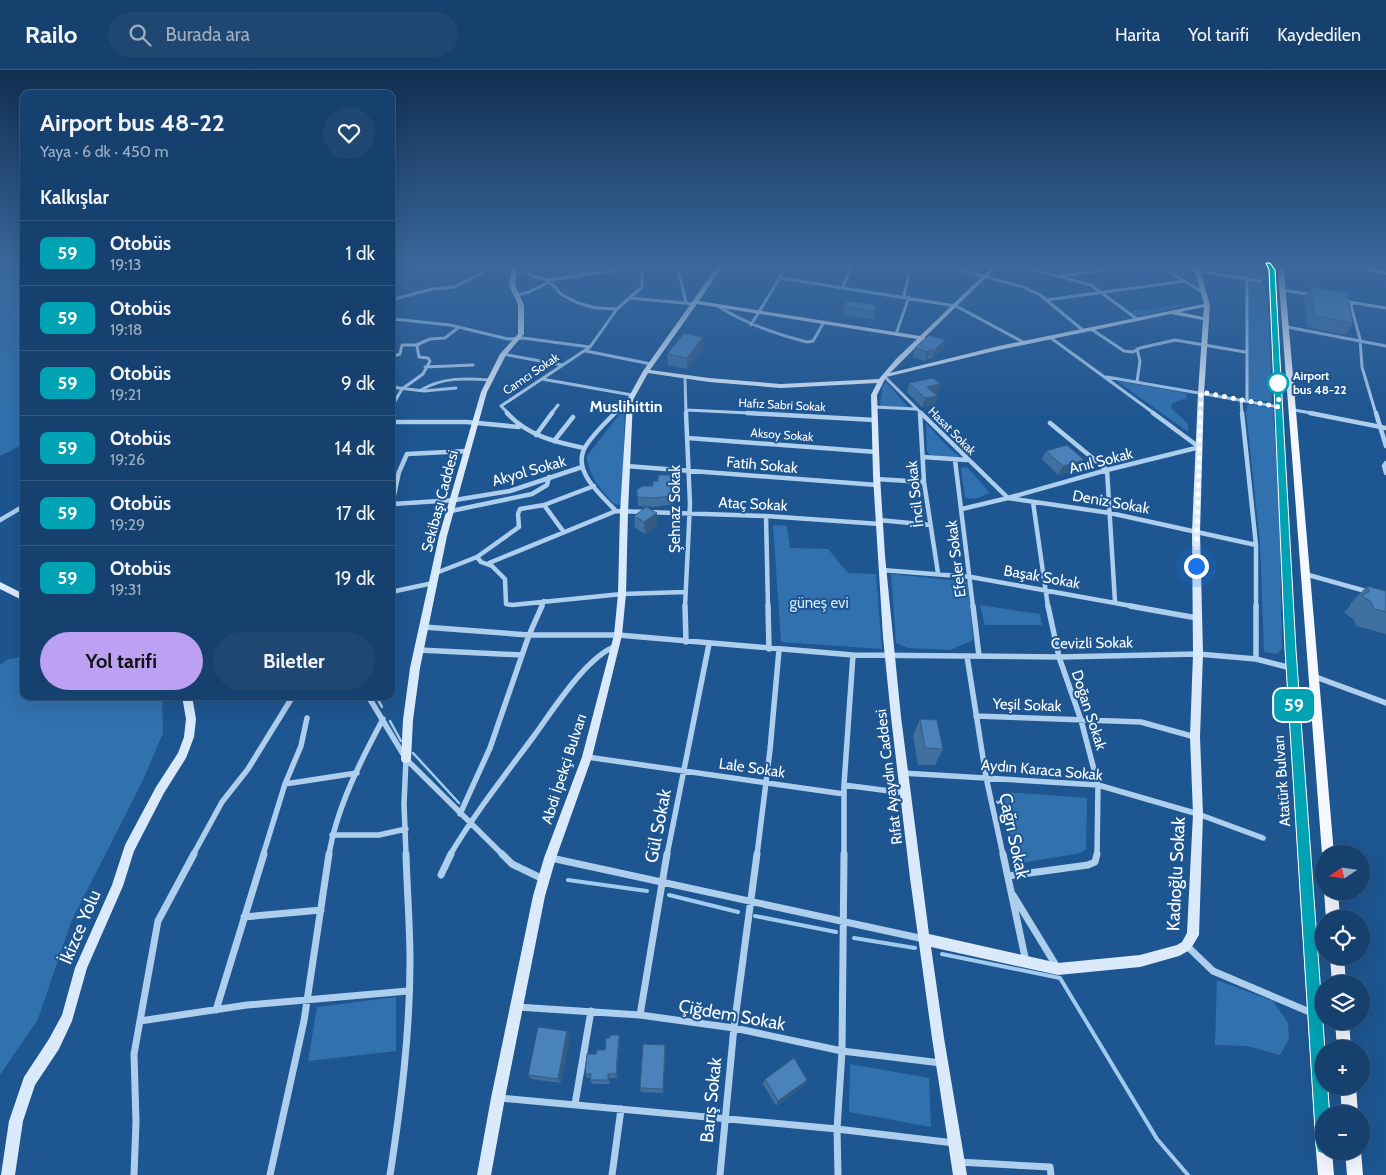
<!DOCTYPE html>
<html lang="tr">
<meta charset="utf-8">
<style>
body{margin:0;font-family:Cabin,sans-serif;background:#1f4772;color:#f1f3f6;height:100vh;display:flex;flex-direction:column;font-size:19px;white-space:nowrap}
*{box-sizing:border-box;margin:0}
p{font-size:16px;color:#9eafc2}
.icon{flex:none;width:28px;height:28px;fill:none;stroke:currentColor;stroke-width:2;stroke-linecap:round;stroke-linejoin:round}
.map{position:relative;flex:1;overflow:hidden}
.details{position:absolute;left:20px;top:20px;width:375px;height:610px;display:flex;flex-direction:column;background:#16406d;border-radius:10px;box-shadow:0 5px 20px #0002,0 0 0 1px #355980}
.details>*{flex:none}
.badge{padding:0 10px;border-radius:8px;font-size:18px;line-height:32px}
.needle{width:32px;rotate:257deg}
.buttons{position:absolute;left:1315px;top:775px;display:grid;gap:10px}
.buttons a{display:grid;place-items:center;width:55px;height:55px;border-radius:50%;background:#16406d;box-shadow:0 5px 20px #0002,0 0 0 1px #355980;font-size:25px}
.you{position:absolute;width:25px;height:25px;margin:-12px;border:4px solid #fff;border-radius:50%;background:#1a73e8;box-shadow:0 0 0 8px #1a73e833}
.map>.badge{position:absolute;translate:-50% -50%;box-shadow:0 0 0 2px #fff}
h2{padding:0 20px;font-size:19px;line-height:45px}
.round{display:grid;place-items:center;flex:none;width:52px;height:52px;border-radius:26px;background:#1f4772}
.head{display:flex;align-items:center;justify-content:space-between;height:85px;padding:0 20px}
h1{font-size:24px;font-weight:700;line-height:38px}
.cta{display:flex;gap:10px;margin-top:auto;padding:10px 20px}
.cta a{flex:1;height:58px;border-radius:30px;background:#bca0f2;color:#111;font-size:20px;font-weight:700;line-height:58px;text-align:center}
.cta a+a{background:#1f4772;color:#f1f3f6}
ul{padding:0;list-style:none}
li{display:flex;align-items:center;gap:15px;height:65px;padding:0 20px;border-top:1px solid #355980}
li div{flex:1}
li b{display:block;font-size:19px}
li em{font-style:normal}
li .badge{min-width:55px;font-weight:700;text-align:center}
header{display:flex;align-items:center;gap:30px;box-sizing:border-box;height:70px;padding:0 25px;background:#16406d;border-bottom:1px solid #355980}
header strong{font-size:24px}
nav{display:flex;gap:28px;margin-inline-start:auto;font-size:18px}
.search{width:350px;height:45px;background:#1f4772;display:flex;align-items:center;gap:12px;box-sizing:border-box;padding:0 18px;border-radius:28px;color:#9eafc2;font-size:19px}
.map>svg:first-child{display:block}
.green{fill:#3171af}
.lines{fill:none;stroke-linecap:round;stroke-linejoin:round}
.stream-far1{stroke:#a1caef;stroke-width:2.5}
.stream{stroke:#a1caef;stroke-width:4}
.street-far3{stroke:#aeceee;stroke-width:3}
.street-far2{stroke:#aeceee;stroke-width:4.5}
.street-far1{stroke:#aeceee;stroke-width:5.5}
.street{stroke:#aeceee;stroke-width:7}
.secondary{fill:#dbeafa;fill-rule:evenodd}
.primary{fill:#f5f9ff;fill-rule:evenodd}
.wall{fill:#4070a0}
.shaded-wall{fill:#345b82}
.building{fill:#4a82ba;stroke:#345b82}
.line{fill:#00a3b4;stroke:#fff}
.walk{stroke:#fff;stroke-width:5;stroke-dasharray:0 9}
.stop-dot{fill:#fff;stroke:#00a3b4;stroke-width:2.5}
.labels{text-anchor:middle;stroke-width:4;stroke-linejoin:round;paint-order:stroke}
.far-street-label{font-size:12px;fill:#fff;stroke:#1e5691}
.far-stop-label{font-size:12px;font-weight:bold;fill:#fff;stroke:#1e5691;text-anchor:start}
.street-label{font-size:15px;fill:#fff;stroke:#1e5691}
.park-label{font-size:15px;fill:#d4e7fa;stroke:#1e5691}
.far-district-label{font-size:16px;font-weight:bold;fill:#fff;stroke:#1e5691}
.near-street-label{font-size:18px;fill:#fff;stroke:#1e5691}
</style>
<header>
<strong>Railo</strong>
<div class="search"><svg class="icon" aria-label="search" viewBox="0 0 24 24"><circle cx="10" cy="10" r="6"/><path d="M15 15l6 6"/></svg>Burada ara</div>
<nav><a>Harita</a><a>Yol tarifi</a><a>Kaydedilen</a></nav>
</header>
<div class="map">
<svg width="1386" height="1105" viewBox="0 0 1386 1105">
<rect width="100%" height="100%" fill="#1e5691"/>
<path class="green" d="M0,194h24v180l-24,12z
M1203,194h49l11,5 2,11 -42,-10 -20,-1z
M1255,211l10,3 4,34 3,84 -24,-3 1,-117z
M1193,233l-55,14 -7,-6z
M1117,311l69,12 1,5 -15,5 -1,5 17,16v8z
M886,312l23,26 -29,-2 3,-21z
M1248,334l25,4 6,92 3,149 -5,5 -13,-2 -4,-109 -14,-131z
M625,337l-3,98 -8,-1c-13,-14 -26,-29 -27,-48z
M926,353l22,24 11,9 -3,2 -26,-3 -3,-4z
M964,397l4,1 22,25 -15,6 -10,-1 -4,-30z
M773,455l14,1 3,22 38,1 20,24 28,1 6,75 -101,-7z
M891,504l77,8 5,58 -23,10 -42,-2 -12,-5z
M980,535l60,9 2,11h-57z
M22,587l2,1v38h138l1,37 -20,47 -72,142 -33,97 -38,56v-410l8,-6z
M1004,722l83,6 -1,51 -5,4 -67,11z
M1217,910l56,21 15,22 1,16 -9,16 -33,-9 -32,-1z
M396,927v54l-88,10 9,-54z
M850,994l79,14 2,49 -82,-15z"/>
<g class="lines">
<path class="stream-far1" d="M376,626l6,11
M390,651l11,20
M413,683l46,50"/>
<path class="stream" d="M568,810l79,11
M669,825l69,17
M755,846l81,16
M854,868l61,10
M942,884l118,24 97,161 31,36"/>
<path class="street-far3" d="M517,194l15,12 16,4 14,15 16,8 18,5 21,1
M677,194l9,39
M938,194l85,23 17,8 44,36
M1013,194l78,21 46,34
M1083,194l19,5
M1155,194l106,17
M1163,198l41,25
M581,205l14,-11
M1062,206l84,-12
M1247,207v124
M780,208l176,28 69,37
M548,210l111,-16
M843,217l9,-23
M1284,220l29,5
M517,225l12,-3 20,-10
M904,226l7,-32
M630,228l64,6
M391,230l41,-11 22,-2 45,-23
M1046,230l139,-19
M1349,232l37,6
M1350,232l10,37 2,28 14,47
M716,235c28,18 59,29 91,37l6,-1 11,-19
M391,246l2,3 57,6 58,14 15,-1 67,9
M751,255l37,-61
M1287,257l99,19
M1091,259l33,22 9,1 7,-4 35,-8 70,12
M896,264l13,-37
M1051,268l104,76
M1137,279l3,12 -3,21
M586,281l65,13
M503,284l59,11
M391,287l9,-3 2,-9h14l14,-6 15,-1 14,-11
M425,297l48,-2
M884,306l38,38
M685,307l1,37
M1107,307l172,30
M542,309l90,16
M391,317l33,4 32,-3
M421,320c22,-13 44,-12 69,-10
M1241,330l1,14
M874,337l42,2
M391,338l11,-19 21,-15 7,-13 -2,-3 -9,-1 -2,-11 2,-2
M687,340l84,4
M1294,340l23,4
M509,344l-8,-8 89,-59 27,-38 25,-22v-18
M551,344l7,-9
M613,344l17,-14"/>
<path class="street-far2" d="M507,343c21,23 48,29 77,35
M615,343c-9,9 -29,28 -32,39 -8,22 20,45 33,59
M747,343l128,7
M920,343l4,69 14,91
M921,343l87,85 99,-28 93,-23
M1153,343l46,34
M1242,343l14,132v62
M1310,343l76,15
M1376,343l10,33
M391,352h76l52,5
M1050,353l57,47 8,132
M536,365l16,-22
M688,368l188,14
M554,371l19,-24
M923,387l44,3
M955,390l18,147
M1386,393l-2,3 2,7
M626,396l251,19
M876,409l48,3
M1033,432l15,105
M393,434l62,-4 55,-9 72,-24
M544,435l19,26
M391,439l8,-37 8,-18 60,-3
M962,439l46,-11 102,15 146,32
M451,441l81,-17 15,-9 2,-8
M766,446l2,91
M0,450l24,-14
M879,450l51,5
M477,487l4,5 11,4 13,13 1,25 6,1 110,-11 63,-2
M489,493l127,-52 150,5 114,8
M882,500l89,7 166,30
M436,503l41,-16 42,-30 -1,-13 2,-5 24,-4 50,-19
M1305,504l64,18
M391,522l42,-9
M541,537l3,-6
M685,537l5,-103 -4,-91"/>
<path class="street-far1" d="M685,536l1,36
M768,536l1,43
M973,536l6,50
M1048,536l11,51 22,63 17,65 -1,70
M1130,536l67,12
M1256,536v53
M424,557l105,8h89l235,20 206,2 139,-3 58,5 35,9
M419,580l103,5
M967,586l19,121 17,78
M1313,606l73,27
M368,626l38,63 97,96
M976,646l165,6 54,15
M587,687l257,37v-9l61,8
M902,703l196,12 100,29 65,24
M285,714l72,-11
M844,715l9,-130
M460,744l30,-66 39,-113 13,-29
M332,765h47l27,-6
M193,785l29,-53 26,-33 45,-73
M263,785l22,-71 16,-38 6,-28
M329,785c7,-46 32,-95 54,-136
M406,785l-2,-51 2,-45
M450,785c25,-42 55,-80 84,-119 19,-26 52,-79 82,-90
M667,785l42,-211
M757,785l13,-105 9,-100
M844,785v-61"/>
<path class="street" d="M502,784l10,10 31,15
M1003,784l23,108
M551,788l373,81
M441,805l10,-21
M1008,806l80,-11 7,-3 2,-8
M1013,825l44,72
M244,847l77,-7
M1187,876l26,25 99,42
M517,937l123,8 94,13 108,23 99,12
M216,940l48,-156
M640,945l27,-161
M140,951l107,-16 161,-14
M500,1028l337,31 117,14
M575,1034l16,-93
M958,1092l92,5 1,8
M134,1105l2,-53 -2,-68 24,-133 36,-67
M270,1105l34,-154 25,-167
M390,1105c11,-71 20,-142 20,-214 0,-35 -3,-71 -4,-107
M612,1105l9,-66
M720,1105l14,-148 23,-173
M838,1105l-1,-46 5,-78 2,-197"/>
<path class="secondary" d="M513,194h5l-3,21 9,20v29l-18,21 -19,37 -40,144 -27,132 -7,52 -2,39 -1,3 -4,1 -4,-1 -1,-3 2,-39 7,-52 29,-132 42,-144 19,-38 18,-20v-29l-9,-20z
M719,194h5l-25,37 221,35 75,-72h5l-75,73v2l-2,1 -33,33 109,-27 205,-42 -11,-40h5l12,41 -6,88 -4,139 3,122 -3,83 3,77 -4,121 -9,15 -11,6 -39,11 -82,8 -127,-28 13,91 23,137h-14l-21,-137 -22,-160 -19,-161 -8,-80 -10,-161 -2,-81 6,-12 -96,5 -72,-6 -61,-9 -15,27 -5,112 -2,82 -4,41 -30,122 -36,101 -11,38 -40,202 -14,77h-14l14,-77 42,-202 11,-38 38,-101 32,-122 4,-41 2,-82 7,-112 16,-29zM697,234l220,35 -21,20 -17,20 -98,5 -72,-6 -59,-8zM1204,237l-1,10 -23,-5zM1171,244l32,6 -5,73 -6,139 1,122 -3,83 3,77 -6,119 -5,9 -5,3 -37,10 -82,8 -129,-29 -28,-217 -16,-161 -5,-80 -3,-81 9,-18 113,-27z
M1329,194h14l43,7v4z
M0,512l24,12v7l-24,-12z
M182,626h10l4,23 -2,18 -8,21 -22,35 -30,58 -11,35 -36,82 -15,53 -13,28 -24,36 -12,36 -8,54h-14l8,-54 15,-44 25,-38 13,-24 13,-47 37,-83 13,-40 31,-58 22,-34 6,-16 2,-18z"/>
<path class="primary" d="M1265,194h6l4,6 20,380 30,399 -1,37h4l2,28h-6v37h8l2,24h-16l-2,-24 -31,-501 -16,-380z
M1283,194h6l-5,7 50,583h-10v4l-2,-4 -44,-583z
M1324,821h14l2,28h-14z
M1330,886h14l2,28h-14z
M1335,951h14l2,28h-14z
M1340,1016h16l2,28h-16z
M1345,1081h16l2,24h-16z"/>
</g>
<path class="wall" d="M1311,217l42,36 -8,12 -38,-8 -3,-29z
M877,235l-2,9 -2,6 -30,-5 1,-9z
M945,270l-2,9 -11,10h-5l-2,2 -12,-4 2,-9z
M703,278l-16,21 -19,-4 -1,-11z
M909,313l31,1 -2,9 -4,1 3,2 -3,9 -12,2 -15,-15z
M1046,381l34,18 -22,6 -16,-16z
M673,411l1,23 -20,3 -16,-1 -1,-16z
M657,443v11l-12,10 -10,-6 -1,-12z
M1367,516l19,5v43l-30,-8 -2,-6 -10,-8 6,-6v-2z
M920,649l23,30 -8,16h-17l-5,-29z
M567,961l3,5 -9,47 -30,-4 -3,-4z
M619,965l1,5 -3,38h-7v6h-17l-3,-4 1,-2h-4l-2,-4 11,-20 9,-4 5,-12z
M666,980l-3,43 -22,-1 -1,-4z
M765,1009l42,1 -3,5 -28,21 -13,-22z"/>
<path class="shaded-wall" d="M877,235l-2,9 -2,6 1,-8z
M703,267v11l-16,21v-11z
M945,270l-2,9 -11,10 2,-8z
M930,280l-3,9 -2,2 2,-9z
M940,314l-2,9 -13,3 2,-9z
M937,326l-3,9 -12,2 3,-9z
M1084,390l-4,9 -22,6 5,-9z
M657,443v11l-12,10 -1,-12z
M567,961l3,5 -9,47 -3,-4z
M619,965l1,5 -3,38 -1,-4z
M665,975l1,5 -3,43v-4z
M608,1004l2,4v6l-2,-4z
M807,1010l-3,5 -28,21 2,-5z"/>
<path class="building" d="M1311,217l36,6 6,30 -38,-7z
M846,231l31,4 -3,7 -30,-6z
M684,263l19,4 -16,21 -20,-4z
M929,265l16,5 -11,11 -4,-1 -3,2 -12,-4z
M933,308l7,6 -13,3 10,9 -12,2 -16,-15z
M1067,375l17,15 -21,6 -17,-15z
M658,405h12l1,7 2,-1 1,15 -20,2 -17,-1v-7l5,-4h11v-5h5z
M646,437l11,6 -13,9 -10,-6z
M1367,516l19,5v21l-12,-3 -3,-7 -10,-7 8,-3z
M920,649l17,1 6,29 -18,-1z
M538,957l29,4 -9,48 -30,-4z
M610,965h9l-3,39h-8v6h-18l1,-6h-6l2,-20h9l1,-4h8l1,-12h4z
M643,974l22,1 -2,44 -23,-1z
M794,988l13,22 -29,21 -13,-22z"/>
<linearGradient id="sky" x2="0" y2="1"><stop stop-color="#102f50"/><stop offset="0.56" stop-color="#3b689d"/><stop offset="1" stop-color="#3b689d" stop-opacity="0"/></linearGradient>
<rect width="1386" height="349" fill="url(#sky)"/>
<path class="line" d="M1266,193h4l5,7 21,380 36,496 -3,6 -5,2 -6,-2 -2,-6 -31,-496 -16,-380z"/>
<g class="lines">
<path class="walk" d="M1196,496l5,-174 78,15 -1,-28v4"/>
</g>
<circle class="stop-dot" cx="1278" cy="313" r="10"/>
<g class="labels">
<g class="far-street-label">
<text transform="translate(531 304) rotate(-34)" y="4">Camcı Sokak</text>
<text transform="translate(782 335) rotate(3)" y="4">Hafız Sabri Sokak</text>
<text transform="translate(952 361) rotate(45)" y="4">Hasat Sokak</text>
<text transform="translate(782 365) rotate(4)" y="4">Aksoy Sokak</text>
</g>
<g class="far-stop-label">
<text x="1293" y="310">Airport<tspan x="1293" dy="14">bus 48-22</tspan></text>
</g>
<g class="street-label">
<text transform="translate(1101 391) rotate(-14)" y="5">Anıl Sokak</text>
<text transform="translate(762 395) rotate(5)" y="5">Fatih Sokak</text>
<text transform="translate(529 401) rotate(-16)" y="5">Akyol Sokak</text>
<text transform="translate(915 424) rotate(-96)" y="5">İncil Sokak</text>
<text transform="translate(440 431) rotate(-75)" y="5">Sekibaşı Caddesi</text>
<text transform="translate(1111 432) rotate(10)" y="5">Deniz Sokak</text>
<text transform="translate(753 434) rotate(3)" y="5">Ataç Sokak</text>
<text transform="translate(675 439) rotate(-90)" y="5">Şehnaz Sokak</text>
<text transform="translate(956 489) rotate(-97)" y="5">Efeler Sokak</text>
<text transform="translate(1042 507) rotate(10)" y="5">Başak Sokak</text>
<text transform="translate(1092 573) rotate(-1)" y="5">Cevizli Sokak</text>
<text transform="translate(1027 635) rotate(2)" y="5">Yeşil Sokak</text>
<text transform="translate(1089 640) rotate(72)" y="5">Doğan Sokak</text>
<text transform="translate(752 698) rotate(8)" y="5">Lale Sokak</text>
<text transform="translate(564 699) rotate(-72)" y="5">Abdi İpekçi Bulvarı</text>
<text transform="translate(1042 700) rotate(5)" y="5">Aydın Karaca Sokak</text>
<text transform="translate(889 707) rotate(-97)" y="5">Rıfat Ayaydın Caddesi</text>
<text transform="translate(1282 711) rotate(-94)" y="5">Atatürk Bulvarı</text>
</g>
<g class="park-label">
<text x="819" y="538">güneş evi</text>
</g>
<g class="far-district-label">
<text x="626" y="342">Muslihittin</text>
</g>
<g class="near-street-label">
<text transform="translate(658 756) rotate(-79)" y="6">Gül Sokak</text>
<text transform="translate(1014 766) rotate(78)" y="6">Çağrı Sokak</text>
<text transform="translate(1176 804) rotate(-87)" y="6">Kadıoğlu Sokak</text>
<text transform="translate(80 857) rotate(-67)" y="6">İkizce Yolu</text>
<text transform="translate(732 945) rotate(10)" y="6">Çiğdem Sokak</text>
<text transform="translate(711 1030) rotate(-84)" y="6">Barış Sokak</text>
</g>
</g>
</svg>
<div class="buttons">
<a><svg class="needle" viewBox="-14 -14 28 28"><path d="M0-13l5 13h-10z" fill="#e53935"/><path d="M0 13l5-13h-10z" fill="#9eafc2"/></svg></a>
<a><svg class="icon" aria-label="locate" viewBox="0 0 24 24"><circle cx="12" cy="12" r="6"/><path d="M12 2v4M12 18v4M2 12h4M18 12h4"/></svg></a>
<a><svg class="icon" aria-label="layers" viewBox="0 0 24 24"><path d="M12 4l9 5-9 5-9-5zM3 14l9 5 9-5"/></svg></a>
<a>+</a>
<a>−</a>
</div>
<div class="you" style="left:1196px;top:496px"></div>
<b class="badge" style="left:1294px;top:635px;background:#00a3b4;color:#fff">59</b>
<section class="details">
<div class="head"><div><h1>Airport bus 48-22</h1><p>Yaya · 6 dk · 450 m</p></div><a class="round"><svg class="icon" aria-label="heart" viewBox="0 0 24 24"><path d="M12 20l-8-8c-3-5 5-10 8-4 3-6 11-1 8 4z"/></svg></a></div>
<h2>Kalkışlar</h2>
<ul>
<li><span class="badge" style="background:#00a3b4;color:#fff">59</span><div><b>Otobüs</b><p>19:13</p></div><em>1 dk</em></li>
<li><span class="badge" style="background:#00a3b4;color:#fff">59</span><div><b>Otobüs</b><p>19:18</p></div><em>6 dk</em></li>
<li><span class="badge" style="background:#00a3b4;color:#fff">59</span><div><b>Otobüs</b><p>19:21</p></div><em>9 dk</em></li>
<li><span class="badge" style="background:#00a3b4;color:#fff">59</span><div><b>Otobüs</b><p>19:26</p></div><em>14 dk</em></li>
<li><span class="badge" style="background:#00a3b4;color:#fff">59</span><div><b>Otobüs</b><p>19:29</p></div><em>17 dk</em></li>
<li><span class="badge" style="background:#00a3b4;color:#fff">59</span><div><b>Otobüs</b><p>19:31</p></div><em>19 dk</em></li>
</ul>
<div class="cta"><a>Yol tarifi</a><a>Biletler</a></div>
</section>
</div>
